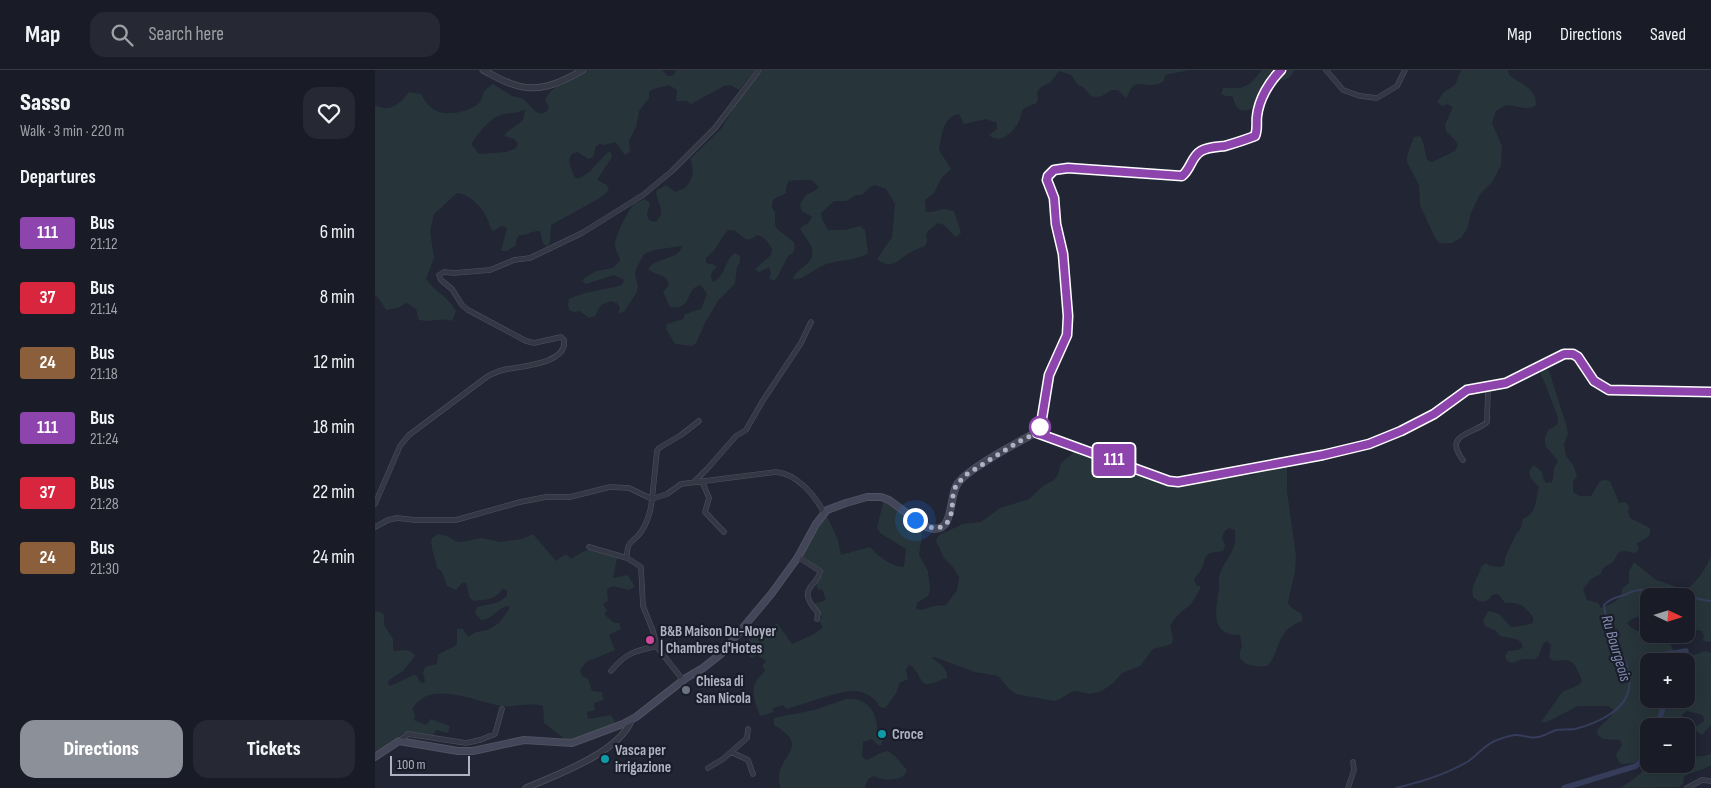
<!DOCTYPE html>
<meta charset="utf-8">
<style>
body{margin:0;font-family:"Sofia Sans Condensed",sans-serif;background:#262933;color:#f1f3f6;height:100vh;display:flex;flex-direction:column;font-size:19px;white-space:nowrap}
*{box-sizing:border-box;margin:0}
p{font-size:16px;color:#9fa1a7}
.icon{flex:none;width:28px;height:28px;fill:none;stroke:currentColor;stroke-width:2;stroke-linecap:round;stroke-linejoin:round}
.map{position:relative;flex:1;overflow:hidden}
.panel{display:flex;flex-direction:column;background:#191c27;width:375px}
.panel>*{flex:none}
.badge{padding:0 10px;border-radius:4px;font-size:18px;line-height:32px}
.needle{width:32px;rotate:94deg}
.tools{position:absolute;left:1265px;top:518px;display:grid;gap:10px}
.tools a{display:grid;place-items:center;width:55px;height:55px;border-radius:10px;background:#191c27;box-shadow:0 2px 12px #0003,0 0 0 1px #373a44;font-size:25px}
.scale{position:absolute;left:15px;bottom:12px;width:80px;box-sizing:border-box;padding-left:5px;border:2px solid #afb2c2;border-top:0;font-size:14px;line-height:18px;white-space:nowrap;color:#afb2c2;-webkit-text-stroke:4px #1a1d2a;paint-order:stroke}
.you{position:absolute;width:25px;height:25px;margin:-12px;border:4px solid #fff;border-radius:50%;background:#1a73e8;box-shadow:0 0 0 8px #1a73e833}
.map>.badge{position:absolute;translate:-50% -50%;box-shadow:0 0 0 2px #fff}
h2{padding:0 20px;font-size:19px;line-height:45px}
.round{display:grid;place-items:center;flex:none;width:52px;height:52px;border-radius:15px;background:#262933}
.head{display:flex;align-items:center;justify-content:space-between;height:85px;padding:0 20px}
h1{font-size:24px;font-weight:800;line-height:38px}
.cta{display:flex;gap:10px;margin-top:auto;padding:10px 20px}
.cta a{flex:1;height:58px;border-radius:15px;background:#8c9099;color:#fff;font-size:20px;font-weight:800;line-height:58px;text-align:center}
.cta a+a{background:#262933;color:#f1f3f6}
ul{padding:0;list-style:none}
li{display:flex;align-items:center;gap:15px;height:65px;padding:0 20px}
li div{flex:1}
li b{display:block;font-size:19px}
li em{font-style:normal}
li .badge{min-width:55px;font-weight:700;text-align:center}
header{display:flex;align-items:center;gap:30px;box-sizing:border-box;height:70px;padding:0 25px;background:#191c27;border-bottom:1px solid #373a44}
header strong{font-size:24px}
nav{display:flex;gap:28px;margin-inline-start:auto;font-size:18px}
.search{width:350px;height:45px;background:#262933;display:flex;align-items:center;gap:12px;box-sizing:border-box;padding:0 18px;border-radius:15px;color:#9fa1a7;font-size:19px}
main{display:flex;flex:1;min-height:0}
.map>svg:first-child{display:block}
.green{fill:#27353a;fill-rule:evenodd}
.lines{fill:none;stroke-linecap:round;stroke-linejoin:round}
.stream{stroke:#363d5b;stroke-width:2}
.canal{stroke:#363d5b;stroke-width:5.5}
.minor-casing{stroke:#4f5260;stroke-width:5.5}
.tertiary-casing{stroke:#4f5260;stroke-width:7}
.secondary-casing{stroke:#4f5260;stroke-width:8}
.minor{stroke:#343845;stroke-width:4.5}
.tertiary{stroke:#343845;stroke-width:5.5}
.secondary{stroke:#434658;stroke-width:6}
.line-casing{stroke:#fff;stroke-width:11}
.line{stroke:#8e44ad;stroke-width:8}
.walk{stroke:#afb2c2;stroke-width:5;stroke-dasharray:0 9}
.stop-dot{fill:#fff;stroke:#8e44ad;stroke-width:2.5}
.hotel-dot{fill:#d1479c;stroke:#1a1d2a;stroke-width:2}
.worship-dot{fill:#6b7280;stroke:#1a1d2a;stroke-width:2}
.culture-dot{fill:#0f9aa8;stroke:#1a1d2a;stroke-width:2}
.labels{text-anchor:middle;stroke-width:4.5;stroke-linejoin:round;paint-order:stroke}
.poi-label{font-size:15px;font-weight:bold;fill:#afb2c2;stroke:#1a1d2a;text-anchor:start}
.water-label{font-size:16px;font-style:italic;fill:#808aad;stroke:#1a1d2a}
</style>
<header>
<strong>Map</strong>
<div class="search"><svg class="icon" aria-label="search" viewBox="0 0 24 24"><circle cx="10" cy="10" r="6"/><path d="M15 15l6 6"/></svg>Search here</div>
<nav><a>Map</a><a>Directions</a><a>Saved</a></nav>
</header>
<main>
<section class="panel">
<div class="head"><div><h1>Sasso</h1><p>Walk · 3 min · 220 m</p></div><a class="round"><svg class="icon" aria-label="heart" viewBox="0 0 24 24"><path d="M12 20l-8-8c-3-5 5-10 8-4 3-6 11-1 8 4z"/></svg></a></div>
<h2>Departures</h2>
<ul>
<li><span class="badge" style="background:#8e44ad;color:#fff">111</span><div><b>Bus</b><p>21:12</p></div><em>6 min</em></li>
<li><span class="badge" style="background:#d7263d;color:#fff">37</span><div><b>Bus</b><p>21:14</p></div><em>8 min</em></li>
<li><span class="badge" style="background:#8b5e3c;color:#fff">24</span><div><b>Bus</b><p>21:18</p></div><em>12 min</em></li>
<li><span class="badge" style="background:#8e44ad;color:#fff">111</span><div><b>Bus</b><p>21:24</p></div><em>18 min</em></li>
<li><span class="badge" style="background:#d7263d;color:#fff">37</span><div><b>Bus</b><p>21:28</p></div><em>22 min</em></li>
<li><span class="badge" style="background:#8b5e3c;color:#fff">24</span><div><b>Bus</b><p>21:30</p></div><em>24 min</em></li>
</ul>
<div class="cta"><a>Directions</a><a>Tickets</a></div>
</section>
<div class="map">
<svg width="1336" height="718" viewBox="0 0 1336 718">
<rect width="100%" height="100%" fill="#212534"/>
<path class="green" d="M213,0h74l6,6h5l3,-6h79l-16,20 -9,-5 -6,1 -33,18 -4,-3h-11l1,-11 -8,-5 -16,4 -4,3v6l-10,13 -3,16 -7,14 1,11 -5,3c-4,-4 -5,-9 -10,-13l-10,3 -5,-1 -4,2 -3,11 -5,2 -10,-7 -6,2c-6,8 0,15 3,24 13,2 24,-20 35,-27l2,6 -15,23 10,5 2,5 -9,8 -49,27 -1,17 -3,5 -4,-4 -3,-12c-8,-1 -13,5 -21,4l-3,5v5l-9,6h-6l6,-23 -5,-2 -9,5c-4,-5 -4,-10 -7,-15 -6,-11 -17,-22 -29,-23l-23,21 -4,17 4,27 -8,21c9,13 23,18 30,32l-4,10c-15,-4 -18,2 -33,-1l-3,-11 -9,-6 -10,5 -11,2 -6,-10 -5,-5v-190c15,8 25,-1 34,-13l12,2c4,7 8,14 16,17 11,5 33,1 42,-8 3,-3 3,-8 5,-11 2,-3 6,-6 9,-8l19,12 11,3 13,13 6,2 5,-3 2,-5 -4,-5c6,-18 30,-20 43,-31zM149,38c4,17 -13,17 -20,28l10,3 4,4 -2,5 -10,4 -27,2 -8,-10c8,-10 18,-27 33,-30 7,-1 13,-1 20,-4z
M388,0h427l-25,5 -1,6c-13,9 -25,-1 -32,6 -2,3 -4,8 -6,11l-8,-8h-6l-10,6 -6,1 -5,-1 -8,-9 -5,-2 -7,-10 -12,-4 -8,11 -10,5 -4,5 1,6 -1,5c-5,2 -12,4 -15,8 0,1 -2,7 -2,8 -5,12 -20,27 -31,16l8,-6v-6l-11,-4 -22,5 -5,-10c-17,3 -17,22 -20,36l12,19 -9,8 -8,16 -9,7 1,12h6l11,-3 11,2 7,22 -5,4 -12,-12 -6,-2 -9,7 -3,5 1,6 -2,5c-6,2 -13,5 -19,9 -10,8 -17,14 -29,4l15,-22 3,-33 -9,-15 -11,-4 -5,2 -8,8h-6l-10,6h-12l-13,12 1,6 6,11h17l15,-4 5,4 3,23c-8,7 -32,7 -44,12 -11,4 -19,15 -31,14 4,-11 22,-15 19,-29 -1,-8 -9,-14 -12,-22l9,-6 3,-5 -10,-6 -2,-6c7,-15 10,-9 19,-18l-8,-7c-5,0 -17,0 -22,1l-3,6v6c-8,5 -14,3 -14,14l3,5v12l2,5 17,13 1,6 -2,5 -5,3 -10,20 -4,5 -5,-3 2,-5 -2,-6 -10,5 -4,-3 16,-14 1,-6c-3,-6 -8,-13 -15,-14 -11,10 -14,1 -23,-5h-6c-9,10 -11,20 -22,28v5l6,1 5,3c-6,5 -8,9 -4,15 13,-6 11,-22 22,-29l5,3v6l-3,5 -2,16 -17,18 -12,20 -10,22 -4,3 -17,-2 -9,-15 1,-5 16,-5 2,-5 16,-5 6,-15 -6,-9c-17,3 -7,26 -31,22l-7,-15 6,-7c-2,-12 -13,-9 -21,-16 8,-13 30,-8 34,-23l-28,4 -10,4 -8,15 -1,6 3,11 -1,6 -13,20 -6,1 2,-5 -3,-5 -6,-2 -10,4 -6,11 -6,2 -9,-7 -6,1 -5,-2 -1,-5 1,-6c17,-8 35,-9 53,-14l2,-5 -10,-5 -28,9 -4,-4 14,-9 17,-3 7,-7c0,-6 -5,-9 -5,-15 -1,-7 13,-37 19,-41 3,-3 7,-4 11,-6l5,4 -3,11 2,6 6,2c13,-9 1,-20 1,-31l10,-6 9,7 10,-4c8,-9 10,-17 5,-29l31,-30 20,-33z
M887,0h33c-7,12 -13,11 -26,10 -7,13 -12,34 -29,30l-4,-4 -4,-10h-6l-5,-2 2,-6h17l10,-4z
M1086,0h47l1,5c12,10 27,12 27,30 -10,7 -19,0 -30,0l-10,6 -4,12 10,23 -1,19 -8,16 -13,13 -10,21 -2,12 -6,10 -10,6h-13l-4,-5 -15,-33 -1,-20 -12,-23v-6l7,-19 6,-1 3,6 4,18 5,2 23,-11 3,-6 -3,-5 -9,-9 -1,-6 8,-18 -6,-3 -5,2 -5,-4 7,-10 11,-7z
M1170,298l4,3 17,53 2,9 -4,11 2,12 7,9 4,11 -4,5v11l7,4h11l9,-15 5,-1 5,1 9,22 6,-1 4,4 -1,6 2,6 20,10c1,10 -5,11 -13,15l2,6 -4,4 -10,-2 -6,1 -6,10 -10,6 -2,6 -10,5 -8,10 4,11 11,3 3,5c9,-4 21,-6 21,-19l7,-6v-12l5,-9 22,18 30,10c12,-9 18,-19 25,-33v85l-8,-1 1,-5 -2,-5 -12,-2 -4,-10v-23h-37v23c-9,-4 -15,-3 -22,4 5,8 13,9 22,9v2c14,0 22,5 25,20 9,6 22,0 32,-3l5,2v72l-9,10 -5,-3 -2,-5 9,-6 -1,-6 -16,-4 -5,4 6,9 3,29c7,6 12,3 20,1v11c-9,6 -19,6 -27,12l-1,6 -4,4 -59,1c12,-8 25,-14 28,-29l-4,-4 -10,8 -13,1 -3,-4 -2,-5 6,-10 -2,-5 -17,-1 -5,-4 -1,-5 16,-16v-5l-5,-3h-30l-31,16h-6l19,-27 4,-4 15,-6 3,-5 -7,-15 -5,-4 -5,-1 -12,1 -4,-4 2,-12 -4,-4 -4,3 -4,11 -4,4h-12l-11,4 -5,-2 -2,-5 3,-5 11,-1 4,-3 -2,-5 -5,-3 -16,-3 -4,-5 -11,-5 -2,-5 5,-10 11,3 12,13 11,-1 11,-3v-6c-8,-11 -14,-15 -28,-14l-7,-9 -6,1c-5,8 -11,9 -19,2 -3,-13 6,-19 8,-30l5,-4 4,3 12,1 3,-4v-5l11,-24 4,-4 3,-11c15,-7 12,-19 16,-32 -7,-7 -15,-13 -5,-22l8,7 1,6 3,5 6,-1c3,-8 -1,-13 6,-20 -7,-15 -20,-13 -9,-33l5,-2 4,-4v-5l-14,-37 -3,-5v-5zM1274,591h37v38h-37zM1274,656h37v38h-37z
M699,382l8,4 38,10 53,19 14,-1 37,-8 31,-1v-4l28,-6 4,1v25l9,66 -1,14 -7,32 4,5 10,6v7c-27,11 -19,24 -34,45 -13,2 -36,-2 -26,-19l-2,-12c-31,1 -24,-26 -21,-46 1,-4 -1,-8 0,-12 2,-10 10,-19 14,-28 3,-5 2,-13 2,-19l-6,-2 -5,4 -2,6 3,7 -2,6 -13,2 -5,4c-1,9 -5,16 -11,22l2,6 5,2c-2,4 -9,16 -11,18 -8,6 -15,12 -20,21l3,12 -1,6 -19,5 -13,17 -18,7 -9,10 -11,8 -12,3 -13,-3 -6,1 -11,7 -6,2 -38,-7 -6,-4 -12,-14 -23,-4 -41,-15 -3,1c8,4 17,11 16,20 -8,2 -14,7 -22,6 -7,-5 -7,-15 -16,-19l-3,5 2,9 -9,4 -2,9 -12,16 -5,-1c-5,-9 -13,-15 -25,-16 -14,-1 -52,13 -68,18l-4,-4 -11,3 2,4 -14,4c-6,-19 -13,-29 5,-45l-3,-5 4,-5 -9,-6 -5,3 -10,-7 7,-11 -5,-5 7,-12 16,11 10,-11 15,21 22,-10 9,-7 -4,-6 3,-4 -8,-13 12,-4 -4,-11 -4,1 -2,-6 7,-10 -7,-8 -15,-11 20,-33 6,-6 11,24 3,15 29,-8c8,9 22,20 34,20l2,-18 -26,-16 -3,-5 6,-25 2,-1 36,27 1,6 -3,20 9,16 2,19 -2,6 -11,7 -1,6 6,1 12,-4 12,-1 11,-15 2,-13 -6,-10 -9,-9 -8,-17 3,-6 24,-11 18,-2 19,-14 29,-9 14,-13 11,-6 4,-5 3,-12z
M63,464l9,2 8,5 6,1 21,-4 18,4 22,-3 11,-5 23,27 10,-7 5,5 13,-8 5,-1 28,8 -4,20 15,-3 7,12 -7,3 -15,-4 -6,3 1,12 -5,3 4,7 -3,3 10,9h5l2,6 -12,6 6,15 -29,12 -6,8 2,6 6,3 4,12 10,1 1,8 -9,3 1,7 -8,2 1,7 23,-4 5,9 -46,17 -4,-1 -22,-17 -1,-17c-18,-4 -29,2 -42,0 -28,-5 -71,-27 -89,3l3,5 -1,6 12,5 5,-6 19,7 -2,7 -12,-3 -4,8 -28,-5 -29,20v-141l4,-1 5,4v10l9,14v10l2,2c7,-1 17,-2 20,5l-12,15 -14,9 -1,4 2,2 24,-11 3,1 3,6 3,1 2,-2 -2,-8 2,-6 12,-3 1,-9c7,-5 13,-6 19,-11v-15h6l5,8 8,-5 12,-2 11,-7 10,-14v-3c-12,1 -16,14 -28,14l-6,-7 2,-6 22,-5 8,-6v-6l-5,-1c-8,12 -15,10 -28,12l-4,-3 -4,-15h-4l-6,7 -9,-4 -5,-14 -5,-4c-1,-10 -8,-23 -5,-30z
M471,629c21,-2 32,13 31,33l4,4 2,4 -2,5h-3l-6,-6 -9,3 -1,14 4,4c8,-2 13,-8 22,-9l7,5 12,14 -3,6c-10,5 -21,5 -30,0l-6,3 -3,9h-84c-13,-31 36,-38 -7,-63v-7l40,-8z"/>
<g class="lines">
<path class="stream" d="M1021,718c24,-6 49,-13 71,-26 11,-7 18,-18 30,-22 6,-2 13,-5 19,-5 7,0 15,4 22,2 6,-1 12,-5 18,-7 6,-1 13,0 19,-1 20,-5 51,-18 54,-41 4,-29 -23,-54 -25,-83 7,-7 11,-7 20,-10 3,0 5,-3 7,-3 13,-5 41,0 54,3 9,2 16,6 26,6"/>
<path class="canal" d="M1288,591l4,-7 19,-3
M1282,656l7,-21v-6
M1189,718l72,-22 6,-6 7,-12"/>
<g class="minor-casing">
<path id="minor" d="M951,0l17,20 17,6 17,2 20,-12 8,-16
M662,363l5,-15 7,-43 18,-40 1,-19 -5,-62 -7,-29 -2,-27 -7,-18 1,-4 6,-6 14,-2 114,8c9,-7 9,-19 19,-25 7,-4 16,-4 24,-5 10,-3 20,-6 30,-10 3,-7 1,-13 2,-20 2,-17 12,-34 24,-46
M1088,390c-21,-27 12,-26 24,-38l1,-35
M327,411l7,17 -4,14 19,20
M319,412l13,-13 29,-33 10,-6 16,-28 39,-59 10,-21
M0,434l25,-58 9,-11 79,-59c5,-2 10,-5 15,-6 15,-4 65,-5 61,-30l-3,-3 -27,6 -8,-2 -58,-31 -6,-5 -10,-16 -11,-9 -2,-5 5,-3 10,1 36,-3 24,-10 16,-2 52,-25 61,-38 29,-24 43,-43 44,-58
M0,457l13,-7 9,-2 18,2h41l64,-18 26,-5h24l40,-10 19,1 23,11 5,-48 2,-3 22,-13 18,-14
M214,477l38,11
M423,487l22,14c-1,12 -17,16 -11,29 2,5 6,9 9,13l-1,6
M236,601c15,-18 23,-20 46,-25
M308,610l-26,-33 -4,-16 -10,-25 -2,-39 -14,-9c0,-20 5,-13 14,-26 6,-9 10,-22 11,-33l15,-5 14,-10 95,-12c21,2 39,23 48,41
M24,671l9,-7 58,9 14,-3 15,-6 7,-25
M356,682l17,8 5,14
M333,698l15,-9 24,-21 1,-9
M973,718l6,-18 -1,-8
M1312,718l15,-8 9,1"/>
</g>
<g class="tertiary-casing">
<path id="tertiary" d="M108,0c10,5 19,11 29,14 26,10 48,-1 71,-14
M151,718c30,-13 92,-35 105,-67"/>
</g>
<g class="secondary-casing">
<path id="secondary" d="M0,687l24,-16 59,10h15l51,-11 48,3 51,-19 13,-7 50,-39 17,-10 19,-15 50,-60 26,-36 18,-33 11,-14 19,-7 21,-6h14l8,3 35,26c33,14 23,-29 34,-43 11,-15 57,-39 75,-49l4,-1 16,5 116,43 9,1 145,-27 47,-11 31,-13 33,-17 33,-24 39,-7 58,-29h9l5,3 16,24 15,9 102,2"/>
</g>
<use href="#minor" class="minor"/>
<use href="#tertiary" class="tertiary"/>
<use href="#secondary" class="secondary"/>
</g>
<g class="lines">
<g class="line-casing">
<path id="line" d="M906,0c-12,12 -22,29 -24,46 -1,7 1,13 -2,20 -10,4 -20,7 -30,10 -8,1 -17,1 -24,5 -10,6 -10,18 -19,25l-114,-8 -14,2 -6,6 -1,4 7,18 2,26 7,30 5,62 -1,19 -18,40 -7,43 -5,15 132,48 9,1 145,-27 46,-11 32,-13 33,-17 33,-24 39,-7 58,-29h9l5,3 16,24 15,9 102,2"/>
</g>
<use href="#line" class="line"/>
<path class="walk" d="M540,450c13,9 31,14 36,-6 2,-8 1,-16 3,-24 3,-7 8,-11 13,-16l53,-33 17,-8 3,-6"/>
</g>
<circle class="stop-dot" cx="665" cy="357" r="10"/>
<circle class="hotel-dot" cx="275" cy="570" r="5"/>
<circle class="worship-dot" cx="311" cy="620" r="5"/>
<g class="culture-dot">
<circle cx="507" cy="664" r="5"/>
<circle cx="230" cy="689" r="5"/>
</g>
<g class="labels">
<g class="poi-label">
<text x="285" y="566">B&amp;B Maison Du-Noyer<tspan x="285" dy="17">| Chambres d'Hotes</tspan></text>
<text x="321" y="616">Chiesa di<tspan x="321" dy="17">San Nicola</tspan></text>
<text x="517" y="669">Croce</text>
<text x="240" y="685">Vasca per<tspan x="240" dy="17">irrigazione</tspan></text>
</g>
<g class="water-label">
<text transform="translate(1242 578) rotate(73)" y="6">Ru Bourgeois</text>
</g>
</g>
</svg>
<div class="tools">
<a><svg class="needle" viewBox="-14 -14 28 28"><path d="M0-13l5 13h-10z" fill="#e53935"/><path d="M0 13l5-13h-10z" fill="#9fa1a7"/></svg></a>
<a>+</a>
<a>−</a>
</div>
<div class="scale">100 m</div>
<div class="you" style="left:540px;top:450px"></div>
<b class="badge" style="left:739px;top:390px;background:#8e44ad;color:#fff">111</b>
</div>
</main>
